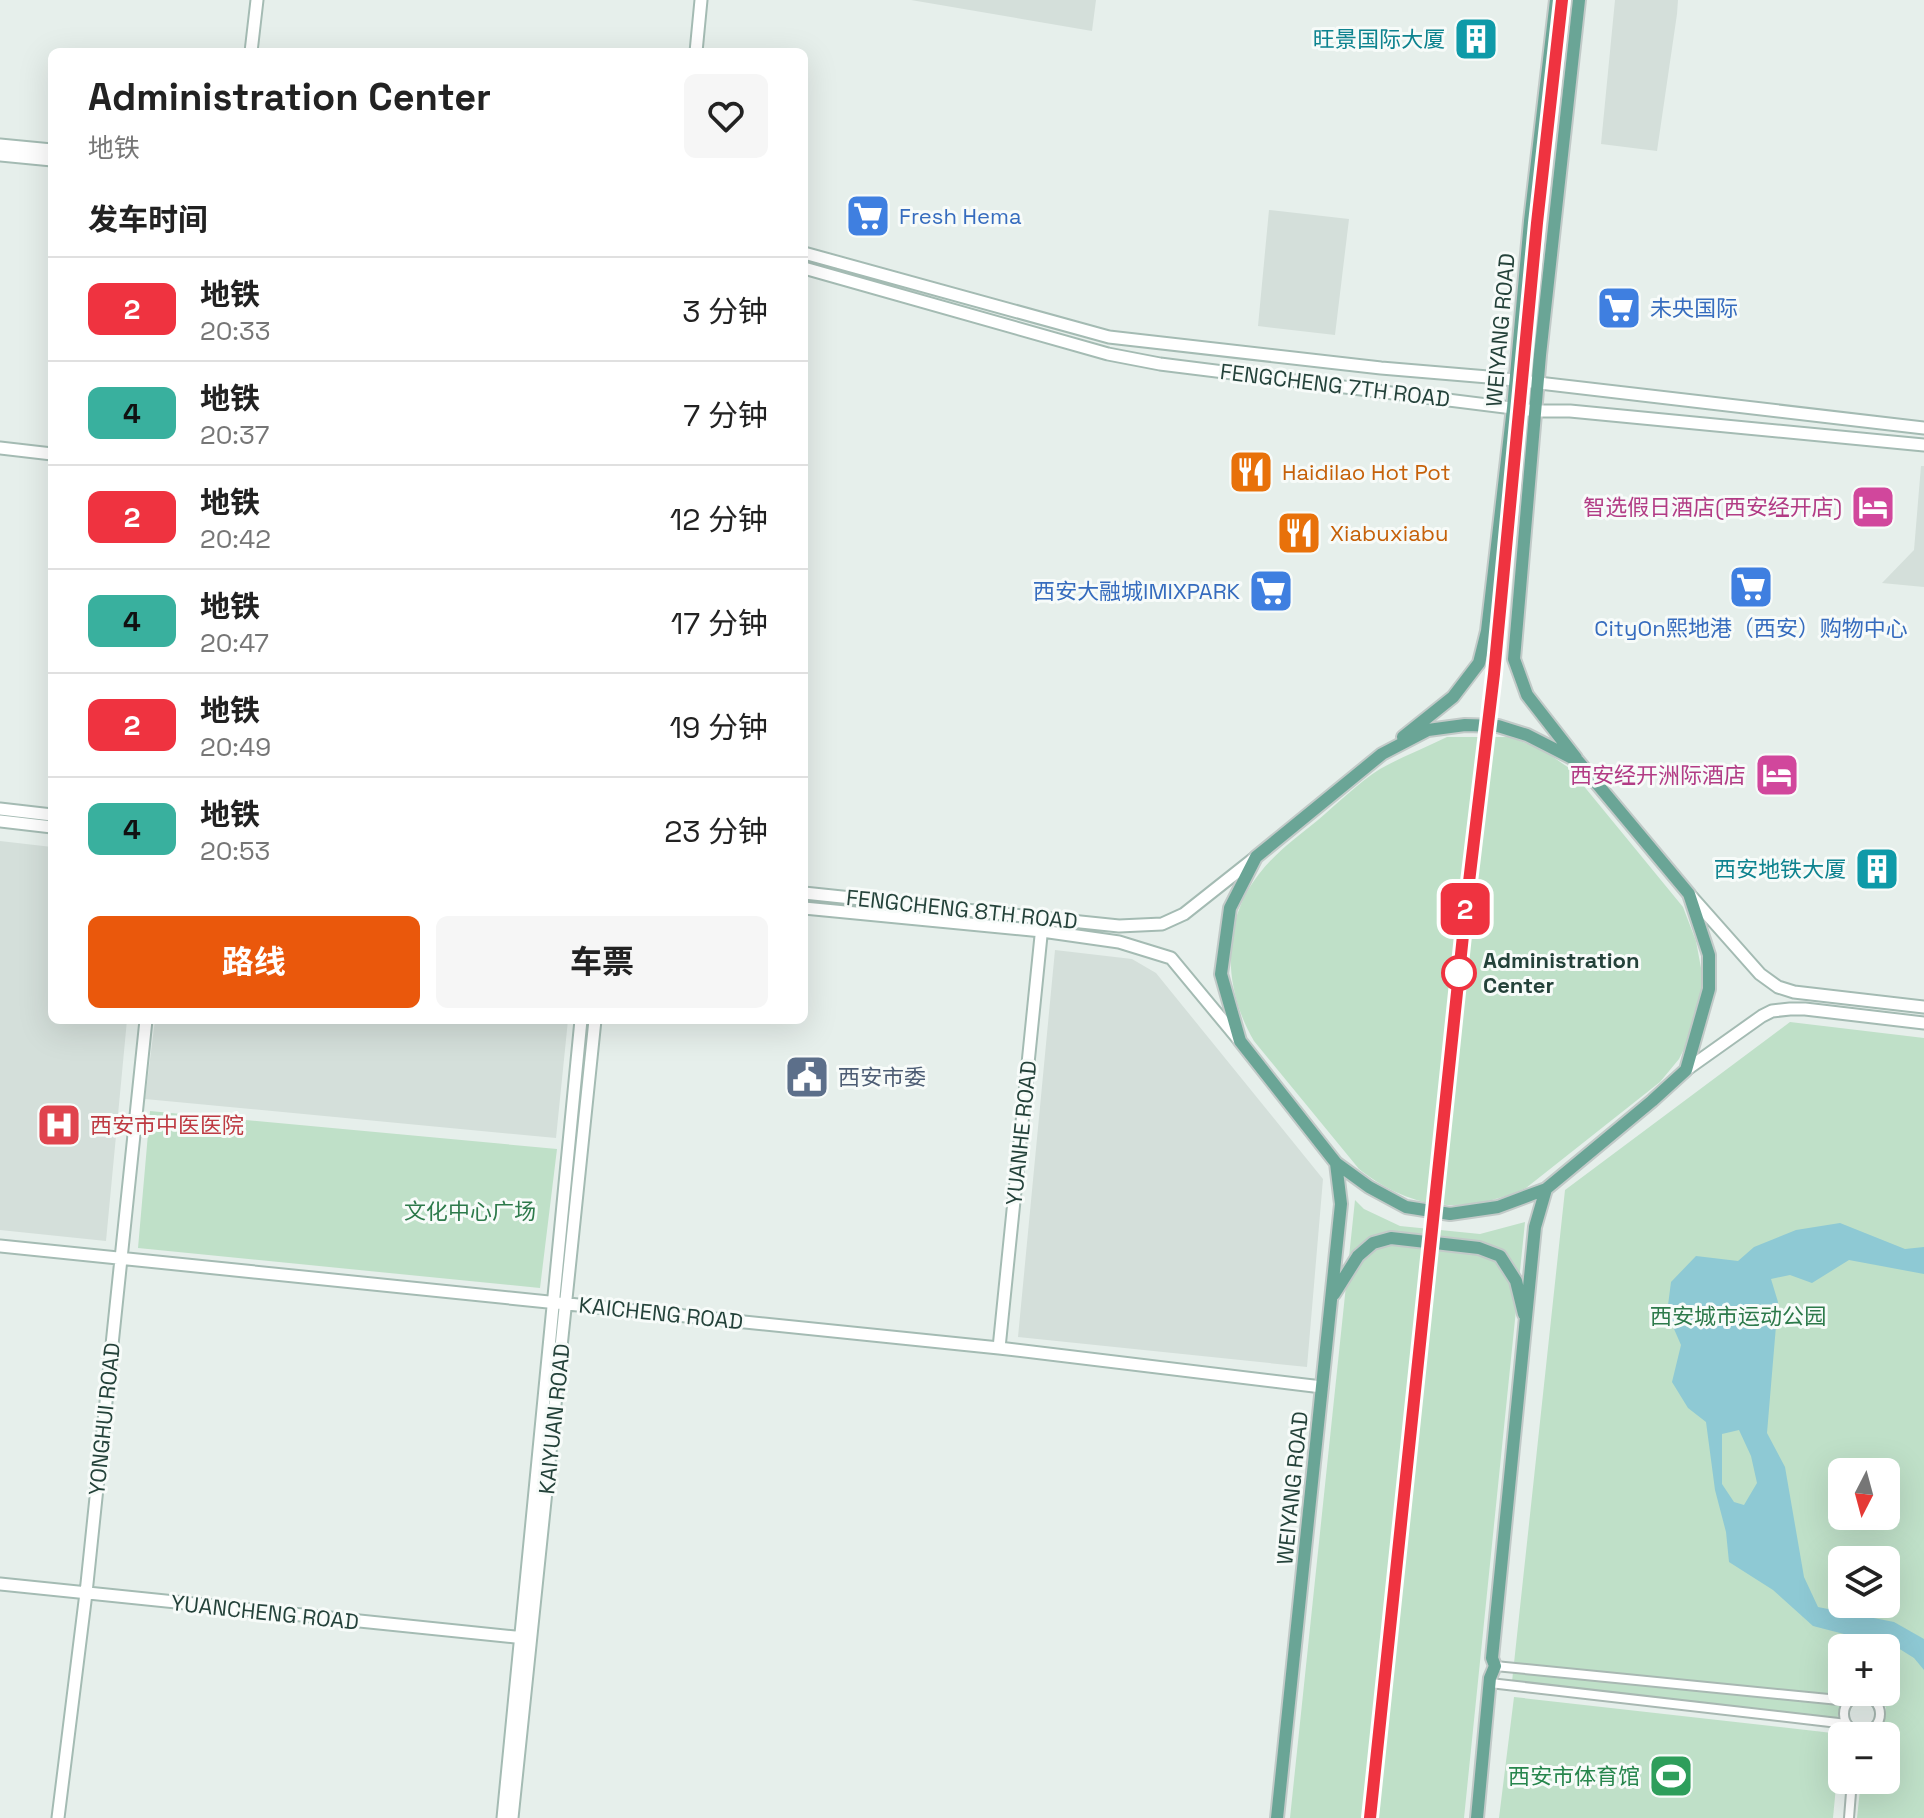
<!DOCTYPE html>
<html lang="zh">
<meta charset="utf-8">
<style>
body{margin:0;font-family:"Space Grotesk","Noto Sans SC",sans-serif;background:#f6f6f6;color:#222;height:100vh;display:flex;flex-direction:column;font-size:30px;white-space:nowrap}
*{box-sizing:border-box;margin:0}
p{font-size:26px;color:#767676}
.icon{flex:none;width:44px;height:44px;fill:none;stroke:currentColor;stroke-width:2;stroke-linecap:round;stroke-linejoin:round}
.map{position:relative;flex:1;overflow:hidden}
.details{position:absolute;left:48px;top:48px;width:760px;height:976px;display:flex;flex-direction:column;background:#fff;border-radius:12px;box-shadow:0 8px 32px #0002}
.details>*{flex:none}
.badge{padding:0 16px;border-radius:12px;font-size:28px;line-height:52px}
.needle{width:52px;rotate:186deg}
.fabs{position:absolute;left:1828px;top:1458px;display:grid;gap:16px}
.fabs a{display:grid;place-items:center;width:72px;height:72px;border-radius:12px;background:#fff;box-shadow:0 8px 32px #0002;font-size:40px}
.map>.badge{position:absolute;translate:-50% -50%;box-shadow:0 0 0 4px #fff}
h2{padding:0 40px;font-size:30px;line-height:72px}
.round{display:grid;place-items:center;flex:none;width:84px;height:84px;border-radius:12px;background:#f6f6f6}
.overview{display:flex;align-items:center;justify-content:space-between;height:136px;padding:0 40px}
h1{font-size:38px;font-weight:700;line-height:60px}
.action{display:flex;gap:16px;margin-top:auto;padding:16px 40px}
.action a{flex:1;height:92px;border-radius:12px;background:#ea580c;color:#fff;font-size:32px;font-weight:700;line-height:92px;text-align:center}
.action a+a{background:#f6f6f6;color:#222}
ul{padding:0;list-style:none}
li{display:flex;align-items:center;gap:24px;height:104px;padding:0 40px;border-top:2px solid #e0e0e0}
li div{flex:1}
li b{display:block;font-size:30px}
li em{font-style:normal}
li .badge{min-width:88px;font-weight:700;text-align:center}
.map>svg:first-child{display:block}
.built{fill:#d4dfda}
.green{fill:#bfe0c8;fill-rule:evenodd}
.water{fill:#8ec9d4;fill-rule:evenodd}
.lines{fill:none;stroke-linecap:round;stroke-linejoin:round}
.street-casing{stroke:#a8b8b2;stroke-width:12}
.secondary-casing{stroke:#a4bbb3;stroke-width:15}
.primary-casing{stroke:#c2cac8;stroke-width:16}
.street{stroke:#fff;stroke-width:8}
.secondary{stroke:#fff;stroke-width:11}
.primary{stroke:#6aa596;stroke-width:12}
.line-casing{stroke:#fff;stroke-width:18}
.line{stroke:#ef3340;stroke-width:12}
.stop-dot{fill:#fff;stroke:#ef3340;stroke-width:4}
.labels{text-anchor:middle;stroke-width:6;stroke-linejoin:round;paint-order:stroke}
.culture-label{font-size:22px;fill:#0d838f;stroke:#f7fbf9;text-anchor:end}
.shop-label{font-size:22px;fill:#366cbe;stroke:#f7fbf9;text-anchor:start}
.street-label{font-size:22px;fill:#24423a;stroke:#f7fbf9}
.food-label{font-size:22px;fill:#c56008;stroke:#f7fbf9;text-anchor:start}
.hotel-label{font-size:22px;fill:#b23c85;stroke:#f7fbf9;text-anchor:end}
.stop-label{font-size:22px;font-weight:bold;fill:#24423a;stroke:#f7fbf9;text-anchor:start}
.service-label{font-size:22px;fill:#4e5e75;stroke:#f7fbf9;text-anchor:start}
.health-label{font-size:22px;fill:#be3a42;stroke:#f7fbf9;text-anchor:start}
.park-label{font-size:22px;fill:#2d7a4b;stroke:#f7fbf9}
.leisure-label{font-size:22px;fill:#27864d;stroke:#f7fbf9;text-anchor:end}
</style>
<div class="map">
<svg width="1924" height="1818" viewBox="0 0 1924 1818">
<rect width="100%" height="100%" fill="#e6efeb"/>
<path class="built" d="M911,0h185l-4,31z
M1615,0h63l-1,14 -20,137 -56,-7z
M1269,210l80,9 -14,116 -77,-9z
M1921,466h3v121l-42,-4 32,-33z
M0,841l52,6v173h75l-21,221 -106,-11z
M1055,950l77,9 24,14 167,206 -16,188 -289,-30z
M155,1020h413l-12,118 -411,-39z"/>
<path class="green" d="M1447,737h63l33,13 26,18 114,139 13,34 5,27 1,18 -4,27 -8,24 -11,22 -19,23 -134,106c-61,27 -114,23 -167,-19l-105,-128c-30,-51 -34,-118 5,-167 16,-21 38,-37 59,-54 19,-16 41,-38 62,-51 21,-12 45,-21 67,-32z
M1790,1022l134,16v780h-67l4,-38h25v-44h-19c13,-7 16,-14 19,-28l-5,-9 -14,-7h19v-44h-44v44h16c-17,5 -19,18 -22,34l-325,-35 54,-501zM1842,1472h44v44h-44zM1842,1560h44v44h-44z
M150,1111l407,38 -17,139 -402,-40z
M1355,1200l9,9 36,17 80,8 45,-12 -61,596h-174z
M1514,1697l327,37 -8,84h-334z"/>
<path class="water" d="M1840,1223l65,26 19,-2v27l-75,-14 -37,23 -22,-8 -19,4 7,23 -11,131 18,34 19,110 14,30 76,15 30,17v31l-10,-12 -16,-10 -85,-22 -40,-36 -44,-28 -3,-30 -11,-42 -9,-68 -18,-14 -16,-26 9,-37 -14,-32 4,-31 25,-26 42,5 16,-14 42,-17zM1739,1430l12,26 6,27 -13,22 -10,-3 -12,-18v-50z"/>
<g class="lines">
<g class="street-casing">
<path id="street" d="M1495,1666l354,35
M1490,1683l357,41
M1844 1714a18 18 0 1 1 36 0a18 18 0 1 1-36 0Z
M1849,1818l3,-38"/>
</g>
<g class="secondary-casing">
<path id="secondary" d="M251,52l6,-52
M696,52l5,-52
M0,145l52,5
M0,155l52,5
M804,253l305,84 272,31 107,9 436,51
M804,268l304,86 52,10 376,47h34l354,34
M0,448l52,6
M0,809l52,6
M0,821l52,6
M804,893l315,33 43,-2 22,-10 72,-57
M1690,895l70,79 18,13 16,5 130,15
M804,908l238,23 77,11 52,16 68,82
M1686,1070l76,-54 10,-5 18,-2h15l119,14
M0,1246l999,102 323,39
M999,1348l43,-422
M0,1584l525,54
M58,1818l28,-225 60,-573
M503,1818l78,-798
M512,1818l83,-798"/>
</g>
<g class="primary-casing">
<path id="primary" d="M1465,725l33,1 29,9 51,26 111,133 20,61v34l-23,81 -34,31 -106,88 -48,18 -48,7 -44,-7 -37,-20 -33,-24 -96,-122 -19,-67 9,-66 26,-51 126,-103 46,-24z
M1403,737l50,-40 26,-34 8,-32 26,-223 17,-187 26,-221
M1576,758l-49,-63 -13,-36 26,-304 39,-355
M1334,1294l24,-38 15,-13 18,-5 88,10 21,8 16,25 8,33
M1277,1818l64,-614 -5,-41
M1477,1818l13,-140 5,-12 -3,-8 43,-431 11,-38"/>
</g>
<use href="#street" class="street"/>
<use href="#secondary" class="secondary"/>
<use href="#primary" class="primary"/>
</g>
<g class="lines">
<g class="line-casing">
<path id="line" d="M1370,1818l96,-911 28,-233 43,-451 25,-223"/>
</g>
<use href="#line" class="line"/>
</g>
<defs>
<g id="building-square" transform="scale(2.3)"><rect x="-9" y="-9" width="18" height="18" rx="4" fill="#0f9aa8" stroke="#f7fbf9"/><path d="M-4-6H4V6H1V3H-1V6H-4ZM-2.5-4.3h1.7v1.8h-1.7ZM.8-4.3h1.7v1.8H.8ZM-2.5-1h1.7V.8h-1.7ZM.8-1h1.7V.8H.8Z" fill="#fff"/></g>
<g id="supermarket-square" transform="scale(2.3)"><rect x="-9" y="-9" width="18" height="18" rx="4" fill="#3f7fe0" stroke="#f7fbf9"/><path d="M-6-5.5h2.5l.6 2H6L4.5 2H-2.5L-4.4-4H-6ZM-1.5 3.2a1.3 1.3 0 1 0 .1 0ZM3 3.2a1.3 1.3 0 1 0 .1 0Z" fill="#fff"/></g>
<g id="restaurant-square" transform="scale(2.3)"><rect x="-9" y="-9" width="18" height="18" rx="4" fill="#e8710a" stroke="#f7fbf9"/><path d="M-5-6h1v4h1v-4h1v4h1v-4h1v5L-1.5 .5V6h-2V.5L-5-1ZM5-6V6H3V1.5H1.5Q1.5-4 5-6Z" fill="#fff"/></g>
<g id="hotel-square" transform="scale(2.3)"><rect x="-9" y="-9" width="18" height="18" rx="4" fill="#d1479c" stroke="#f7fbf9"/><path d="M-6-4.5h1.5V1H6V5H4.5V3h-9V5H-6ZM-4 0a1.8 1.8 0 1 1 3.6 0ZM.5 0V-2.5h3Q6-2.5 6 0Z" fill="#fff"/></g>
<g id="civic-square" transform="scale(2.3)"><rect x="-9" y="-9" width="18" height="18" rx="4" fill="#5c6f8a" stroke="#f7fbf9"/><path d="M-.6-6.5H3V-4.5H.6V-3L4-1V1h2V6H-6V1h2V-1L-.6-3ZM-1.2 2.5V6h2.4V2.5Z" fill="#fff"/></g>
<g id="hospital-square" transform="scale(2.3)"><rect x="-9" y="-9" width="18" height="18" rx="4" fill="#e0444e" stroke="#f7fbf9"/><path d="M-5-5h3v3.5h4V-5h3V5h-3V1.5h-4V5h-3Z" fill="#fff"/></g>
<g id="stadium-square" transform="scale(2.3)"><rect x="-9" y="-9" width="18" height="18" rx="4" fill="#2e9e5b" stroke="#f7fbf9"/><path d="M0-5a6.5 5 0 1 0 0 10a6.5 5 0 1 0 0-10ZM-3.5-1.8h7v3.6h-7Z" fill="#fff"/></g>
</defs>
<g fill-rule="evenodd">
<use href="#building-square" x="1476" y="39"/>
<use href="#supermarket-square" x="868" y="216"/>
<use href="#supermarket-square" x="1619" y="308"/>
<use href="#restaurant-square" x="1251" y="472"/>
<use href="#hotel-square" x="1873" y="507"/>
<use href="#restaurant-square" x="1299" y="533"/>
<use href="#supermarket-square" x="1751" y="587"/>
<use href="#supermarket-square" x="1271" y="591"/>
<use href="#hotel-square" x="1777" y="775"/>
<use href="#building-square" x="1877" y="869"/>
<use href="#civic-square" x="807" y="1077"/>
<use href="#hospital-square" x="59" y="1125"/>
<use href="#stadium-square" x="1671" y="1776"/>
</g>
<circle class="stop-dot" cx="1459" cy="973" r="16"/>
<g class="labels">
<g class="culture-label">
<text x="1445" y="47">旺景国际大厦</text>
<text x="1846" y="877">西安地铁大厦</text>
</g>
<g class="shop-label">
<text x="899" y="224">Fresh Hema</text>
<text x="1650" y="316">未央国际</text>
<text x="1240" y="599" text-anchor="end">西安大融城IMIXPARK</text>
<text x="1751" y="636" text-anchor="middle">CityOn熙地港（西安）购物中心</text>
</g>
<g class="street-label">
<text transform="translate(1500 330) rotate(-85)" y="8">WEIYANG ROAD</text>
<text transform="translate(1335 385) rotate(7)" y="8">FENGCHENG 7TH ROAD</text>
<text transform="translate(962 909) rotate(6)" y="8">FENGCHENG 8TH ROAD</text>
<text transform="translate(1021 1133) rotate(-84)" y="8">YUANHE ROAD</text>
<text transform="translate(661 1313) rotate(6)" y="8">KAICHENG ROAD</text>
<text transform="translate(104 1419) rotate(-84)" y="8">YONGHUI ROAD</text>
<text transform="translate(554 1419) rotate(-84)" y="8">KAIYUAN ROAD</text>
<text transform="translate(1292 1488) rotate(-84)" y="8">WEIYANG ROAD</text>
<text transform="translate(265 1612) rotate(6)" y="8">YUANCHENG ROAD</text>
</g>
<g class="food-label">
<text x="1282" y="480">Haidilao Hot Pot</text>
<text x="1330" y="541">Xiabuxiabu</text>
</g>
<g class="hotel-label">
<text x="1842" y="515">智选假日酒店(西安经开店)</text>
<text x="1746" y="783">西安经开洲际酒店</text>
</g>
<g class="stop-label">
<text x="1483" y="968">Administration<tspan x="1483" dy="25">Center</tspan></text>
</g>
<g class="service-label">
<text x="838" y="1085">西安市委</text>
</g>
<g class="health-label">
<text x="90" y="1133">西安市中医医院</text>
</g>
<g class="park-label">
<text x="470" y="1219">文化中心广场</text>
<text x="1738" y="1324">西安城市运动公园</text>
</g>
<g class="leisure-label">
<text x="1640" y="1784">西安市体育馆</text>
</g>
</g>
</svg>
<div class="fabs">
<a><svg class="needle" viewBox="-14 -14 28 28"><path d="M0-13l5 13h-10z" fill="#e53935"/><path d="M0 13l5-13h-10z" fill="#767676"/></svg></a>
<a><svg class="icon" aria-label="layers" viewBox="0 0 24 24"><path d="M12 4l9 5-9 5-9-5zM3 14l9 5 9-5"/></svg></a>
<a>+</a>
<a>−</a>
</div>
<b class="badge" style="left:1465px;top:909px;background:#ef3340;color:#fff">2</b>
<section class="details">
<div class="overview"><div><h1>Administration Center</h1><p>地铁</p></div><a class="round"><svg class="icon" aria-label="heart" viewBox="0 0 24 24"><path d="M12 20l-8-8c-3-5 5-10 8-4 3-6 11-1 8 4z"/></svg></a></div>
<h2>发车时间</h2>
<ul>
<li><span class="badge" style="background:#ef3340;color:#fff">2</span><div><b>地铁</b><p>20:33</p></div><em>3 分钟</em></li>
<li><span class="badge" style="background:#39b09e;color:#111">4</span><div><b>地铁</b><p>20:37</p></div><em>7 分钟</em></li>
<li><span class="badge" style="background:#ef3340;color:#fff">2</span><div><b>地铁</b><p>20:42</p></div><em>12 分钟</em></li>
<li><span class="badge" style="background:#39b09e;color:#111">4</span><div><b>地铁</b><p>20:47</p></div><em>17 分钟</em></li>
<li><span class="badge" style="background:#ef3340;color:#fff">2</span><div><b>地铁</b><p>20:49</p></div><em>19 分钟</em></li>
<li><span class="badge" style="background:#39b09e;color:#111">4</span><div><b>地铁</b><p>20:53</p></div><em>23 分钟</em></li>
</ul>
<div class="action"><a>路线</a><a>车票</a></div>
</section>
</div>
